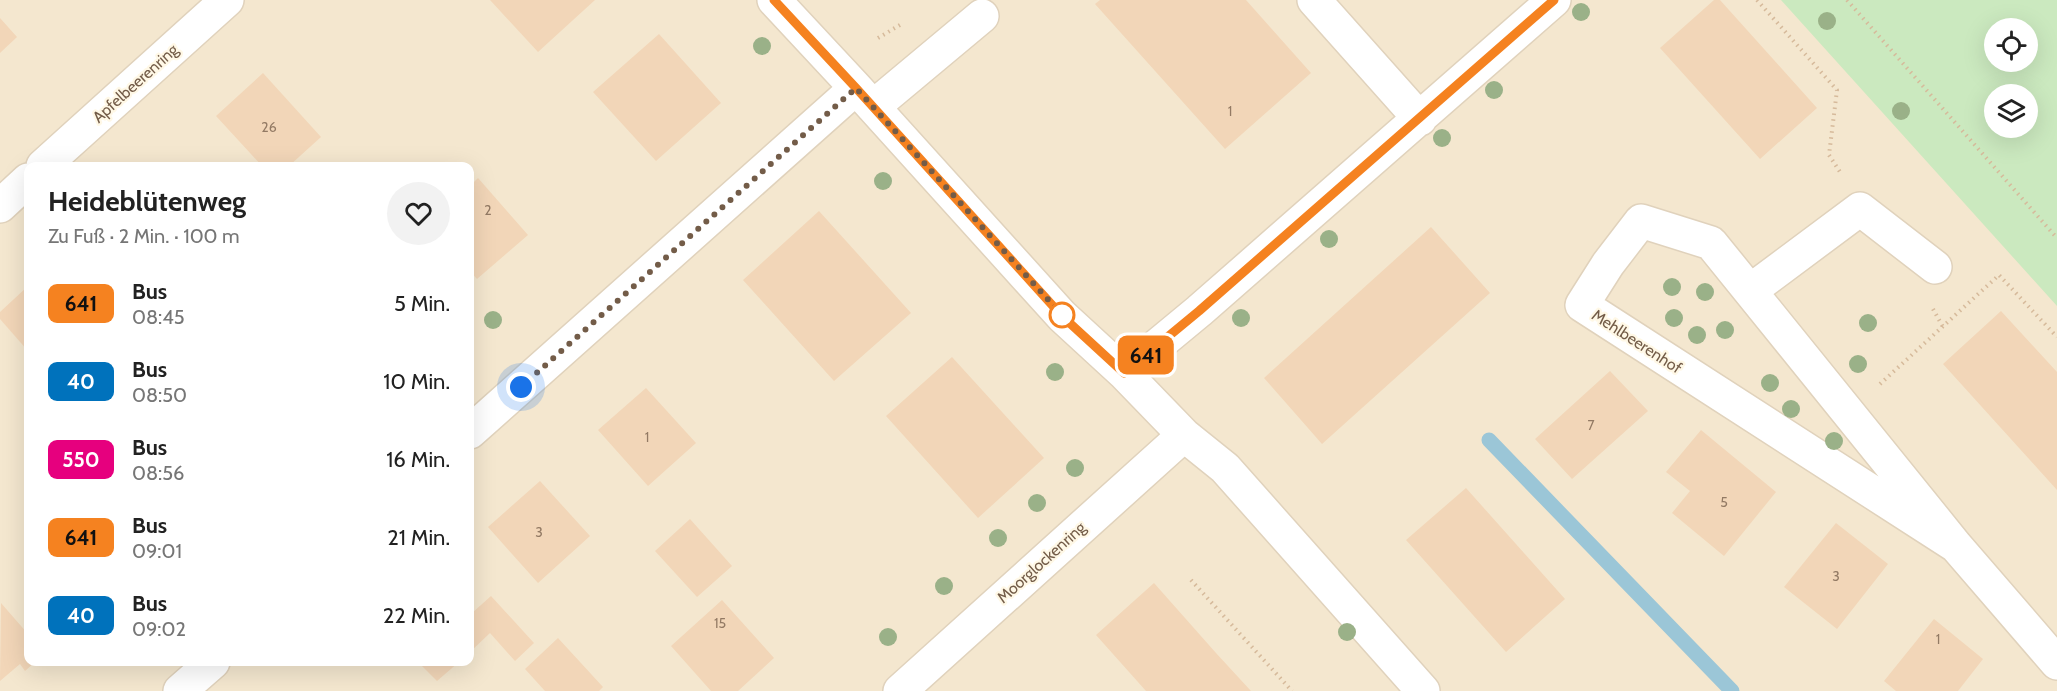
<!DOCTYPE html>
<html lang="de">
<meta charset="utf-8">
<style>
body{margin:0;font-family:Cabin,sans-serif;background:#f2f2f2;color:#222;height:100vh;display:flex;flex-direction:column;font-size:22px;white-space:nowrap}
*{box-sizing:border-box;margin:0}
p{font-size:20px;color:#767676}
.icon{flex:none;width:33px;height:33px;fill:none;stroke:currentColor;stroke-width:2;stroke-linecap:round;stroke-linejoin:round}
.map{position:relative;flex:1;overflow:hidden}
.sheet{position:absolute;left:24px;top:162px;width:450px;height:504px;display:flex;flex-direction:column;background:#fff;border-radius:12px;box-shadow:0 6px 24px #0002}
.sheet>*{flex:none}
.badge{padding:0 12px;border-radius:9px;font-size:21px;line-height:39px}
.buttons{position:absolute;left:1984px;top:18px;display:grid;gap:12px}
.buttons a{display:grid;place-items:center;width:54px;height:54px;border-radius:50%;background:#fff;box-shadow:0 6px 24px #0002;font-size:30px}
.you{position:absolute;width:30px;height:30px;margin:-15px;border:4px solid #fff;border-radius:50%;background:#1a73e8;box-shadow:0 0 0 9px #1a73e833}
.map>.badge{position:absolute;translate:-50% -50%;box-shadow:0 0 0 3px #fff}
.round{display:grid;place-items:center;flex:none;width:63px;height:63px;border-radius:32px;background:#f2f2f2}
.head{display:flex;align-items:center;justify-content:space-between;height:102px;padding:0 24px}
h1{font-size:28px;font-weight:700;line-height:45px}
ul{padding:0;list-style:none}
li{display:flex;align-items:center;gap:18px;height:78px;padding:0 24px}
li div{flex:1}
li b{display:block;font-size:22px}
li em{font-style:normal}
li .badge{min-width:66px;font-weight:700;text-align:center}
.map>svg:first-child{display:block}
.residential{fill:#f4e7cf;fill-rule:evenodd}
.green{fill:#cbe9bf;fill-rule:evenodd}
.lines{fill:none;stroke-linecap:round;stroke-linejoin:round}
.stream{stroke:#9bc6d7;stroke-width:15}
.building{fill:#f2d6b8}
.minor-casing{stroke:#e0d2bc;stroke-width:36}
.path{stroke:#d6ba9b;stroke-width:4;stroke-dasharray:1.5 4.5;stroke-linecap:butt}
.minor{stroke:#fff;stroke-width:33}
.tree{fill:#9ab188}
.line-casing{stroke:#fff;stroke-width:14}
.line{stroke:#f58220;stroke-width:9}
.walk{stroke:#735c48;stroke-width:6;stroke-dasharray:0 10.8}
.stop-dot{fill:#fff;stroke:#f58220;stroke-width:3}
.labels{text-anchor:middle;stroke-width:4.5;stroke-linejoin:round;paint-order:stroke}
.number-label{font-size:14px;fill:#937a64}
.street-label{font-size:16px;fill:#735c48;stroke:#fff8e6}
</style>
<div class="map">
<svg width="2057" height="691" viewBox="0 0 2057 691">
<rect width="100%" height="100%" fill="#fcf5e0"/>
<path class="residential" d="M0,0h2057v691h-2057zM1995,28h33v34h-33zM1995,94h33v34h-33zM28,166h442v496h-442z"/>
<path class="green" d="M1781,0h276v306zM1995,28h33v34h-33zM1995,94h33v34h-33z"/>
<g class="lines">
<path class="stream" d="M1489,440l243,251"/>
</g>
<path class="building" d="M490,0h105l-57,52z
M1100,0h146l65,73 -86,76 -130,-145z
M1714,0h6l97,108 -57,51 -100,-111z
M0,18l17,19 -17,16z
M659,34l62,69 -65,58 -63,-69z
M263,73l58,64 -32,29h-27l-46,-50z
M478,178l50,57 -51,44 -7,-8v-85z
M819,211l92,102 -77,68 -91,-101z
M1431,227l59,66 -168,151 -58,-66z
M28,286v65l-28,-32v-7z
M2001,311l56,61v118l-114,-126z
M952,357l92,101 -66,60 -92,-102z
M1610,371l38,40 -76,68 -37,-40z
M646,388l50,55 -48,43 -50,-56z
M1701,430l75,62 -52,64 -52,-43 18,-22 -24,-19z
M540,481l50,55 -52,47 -50,-56z
M1466,488l99,111 -59,53 -100,-112z
M690,519l42,47 -35,31 -42,-46z
M1836,523l52,41 -51,65 -53,-42z
M1154,583l62,70 35,38h-105l-50,-56z
M491,596l43,47 -19,18 -25,-28 -20,19v-42l2,3z
M722,600l52,58 -36,33h-27l-40,-45z
M1,603l27,31v28h7l-10,9 -5,-7 -20,17z
M1934,619l49,40 -25,32h-62l-12,-10z
M558,638l45,49 -4,4h-54l-20,-22z
M418,662h41l-22,19z"/>
<g class="lines">
<g class="minor-casing">
<path id="minor" d="M774,0l82,88 206,228 62,57 60,62 41,33 198,223
M1314,0l106,119
M873,107l109,-91
M43,166l184,-166
M0,206l28,-26
M1750,291l110,-82 75,58
M1124,373l75,-62 355,-311
M470,432l386,-344
M1956,546l-374,-241 26,-41 33,-43 70,22 245,303 101,117
M180,691l33,-29
M900,691l284,-256"/>
</g>
<path class="path" d="M1757,0l80,90 -8,65 11,17
M1847,0l210,238
M878,38l22,-13
M1933,309l10,18
M1880,384l119,-109 58,62
M1191,580l101,111"/>
<use href="#minor" class="minor"/>
</g>
<g class="tree">
<circle cx="1581" cy="12" r="9"/>
<circle cx="1827" cy="21" r="9"/>
<circle cx="762" cy="46" r="9"/>
<circle cx="1494" cy="90" r="9"/>
<circle cx="1901" cy="111" r="9"/>
<circle cx="1442" cy="138" r="9"/>
<circle cx="883" cy="181" r="9"/>
<circle cx="1329" cy="239" r="9"/>
<circle cx="1672" cy="287" r="9"/>
<circle cx="1705" cy="292" r="9"/>
<circle cx="1241" cy="318" r="9"/>
<circle cx="1674" cy="318" r="9"/>
<circle cx="493" cy="320" r="9"/>
<circle cx="1868" cy="323" r="9"/>
<circle cx="1725" cy="330" r="9"/>
<circle cx="1697" cy="335" r="9"/>
<circle cx="1858" cy="364" r="9"/>
<circle cx="1055" cy="372" r="9"/>
<circle cx="1770" cy="383" r="9"/>
<circle cx="1791" cy="409" r="9"/>
<circle cx="1834" cy="441" r="9"/>
<circle cx="1075" cy="468" r="9"/>
<circle cx="1037" cy="503" r="9"/>
<circle cx="998" cy="538" r="9"/>
<circle cx="944" cy="586" r="9"/>
<circle cx="1347" cy="632" r="9"/>
<circle cx="888" cy="637" r="9"/>
</g>
<g class="lines">
<g class="line-casing">
<path id="line" d="M774,0l82,88 206,228 62,57 75,-62 355,-311"/>
</g>
<use href="#line" class="line"/>
<path class="walk" d="M521,387l335,-299 206,227"/>
</g>
<circle class="stop-dot" cx="1062" cy="315" r="12"/>
<g class="labels">
<g class="number-label">
<text x="1230" y="116">1</text>
<text x="269" y="132">26</text>
<text x="488" y="215">2</text>
<text x="1591" y="430">7</text>
<text x="647" y="442">1</text>
<text x="1724" y="507">5</text>
<text x="539" y="537">3</text>
<text x="1836" y="581">3</text>
<text x="720" y="628">15</text>
<text x="1938" y="644">1</text>
</g>
<g class="street-label">
<text transform="translate(135 83) rotate(-42)" y="6">Apfelbeerenring</text>
<text transform="translate(1637 341) rotate(33)" y="6">Mehlbeerenhof</text>
<text transform="translate(1041 562) rotate(-42)" y="6">Moorglockenring</text>
</g>
</g>
</svg>
<div class="buttons">
<a><svg class="icon" aria-label="locate" viewBox="0 0 24 24"><circle cx="12" cy="12" r="6"/><path d="M12 2v4M12 18v4M2 12h4M18 12h4"/></svg></a>
<a><svg class="icon" aria-label="layers" viewBox="0 0 24 24"><path d="M12 4l9 5-9 5-9-5zM3 14l9 5 9-5"/></svg></a>
</div>
<div class="you" style="left:521px;top:387px"></div>
<b class="badge" style="left:1146px;top:355px;background:#f58220;color:#111">641</b>
<section class="sheet">
<div class="head"><div><h1>Heideblütenweg</h1><p>Zu Fuß · 2 Min. · 100 m</p></div><a class="round"><svg class="icon" aria-label="heart" viewBox="0 0 24 24"><path d="M12 20l-8-8c-3-5 5-10 8-4 3-6 11-1 8 4z"/></svg></a></div>
<ul>
<li><span class="badge" style="background:#f58220;color:#111">641</span><div><b>Bus</b><p>08:45</p></div><em>5 Min.</em></li>
<li><span class="badge" style="background:#0072bc;color:#fff">40</span><div><b>Bus</b><p>08:50</p></div><em>10 Min.</em></li>
<li><span class="badge" style="background:#e6007e;color:#fff">550</span><div><b>Bus</b><p>08:56</p></div><em>16 Min.</em></li>
<li><span class="badge" style="background:#f58220;color:#111">641</span><div><b>Bus</b><p>09:01</p></div><em>21 Min.</em></li>
<li><span class="badge" style="background:#0072bc;color:#fff">40</span><div><b>Bus</b><p>09:02</p></div><em>22 Min.</em></li>
</ul>
</section>
</div>
